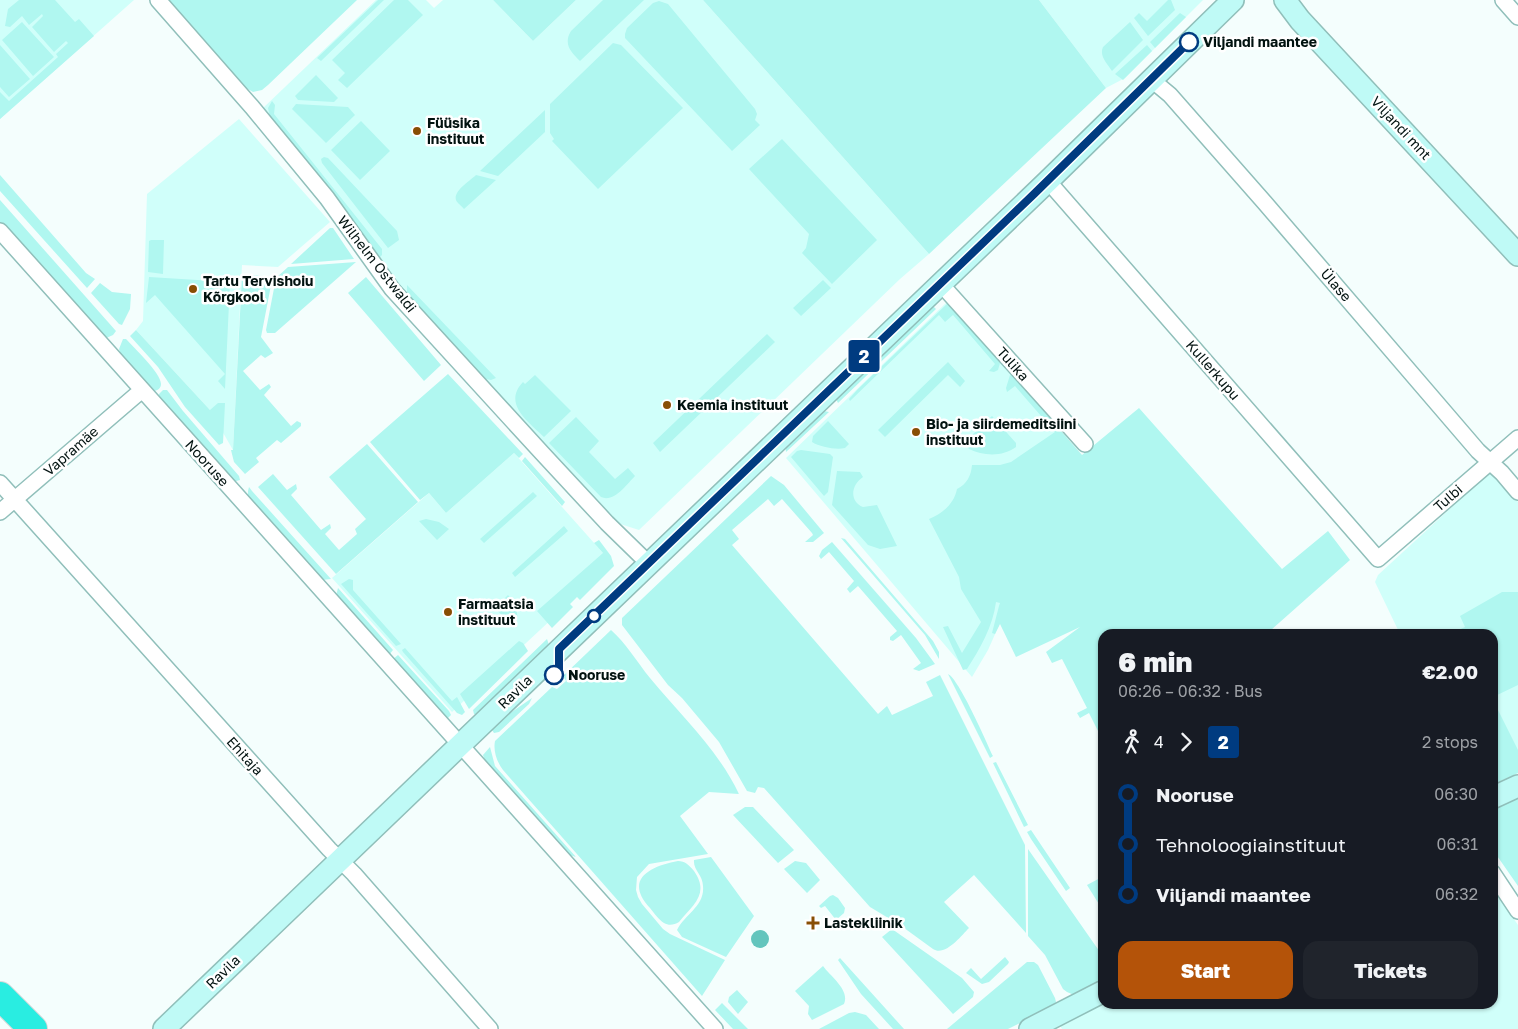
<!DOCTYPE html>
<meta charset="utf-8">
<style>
body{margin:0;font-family:"Golos Text",sans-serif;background:#20242c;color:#f1f3f6;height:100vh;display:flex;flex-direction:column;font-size:19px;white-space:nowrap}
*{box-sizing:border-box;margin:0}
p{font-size:16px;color:#9ea1a6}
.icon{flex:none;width:28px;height:28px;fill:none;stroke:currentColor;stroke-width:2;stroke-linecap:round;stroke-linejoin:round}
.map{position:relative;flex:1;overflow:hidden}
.drawer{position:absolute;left:1098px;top:629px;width:400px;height:380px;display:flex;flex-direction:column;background:#171b24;border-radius:15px;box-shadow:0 1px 4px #0004}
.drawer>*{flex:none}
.badge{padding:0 10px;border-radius:4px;font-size:18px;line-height:32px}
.map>.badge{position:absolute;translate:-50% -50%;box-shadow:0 0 0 2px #fff}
.legs{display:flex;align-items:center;gap:8px;height:55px;padding:0 20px;font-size:16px}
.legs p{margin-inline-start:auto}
.overview{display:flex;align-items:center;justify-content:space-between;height:85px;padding:0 20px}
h1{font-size:28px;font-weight:800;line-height:38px}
.action{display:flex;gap:10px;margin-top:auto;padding:10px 20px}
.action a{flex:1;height:58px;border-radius:15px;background:#b45309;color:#fff;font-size:20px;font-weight:800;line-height:58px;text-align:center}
.action a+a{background:#20242c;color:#f1f3f6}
ul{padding:0 20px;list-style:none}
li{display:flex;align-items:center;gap:18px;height:50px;font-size:19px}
li i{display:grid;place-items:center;width:8px;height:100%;margin:0 6px;background:currentColor}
li i::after{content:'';width:12px;height:12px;margin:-6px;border:4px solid;border-radius:50%;background:#171b24}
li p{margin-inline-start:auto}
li:first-child i{background:linear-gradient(#0000 50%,currentColor 0)}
li:last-child i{background:linear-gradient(currentColor 50%,#0000 0)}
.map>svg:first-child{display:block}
.built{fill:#d0fffa}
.green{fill:#b0f7f0}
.water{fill:#63c5bd}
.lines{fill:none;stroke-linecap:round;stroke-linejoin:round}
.street-casing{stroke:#90bfba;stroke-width:18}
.secondary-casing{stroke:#90bfba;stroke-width:24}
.highway-casing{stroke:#d7d9d9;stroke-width:30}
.street{stroke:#fff;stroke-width:15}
.secondary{stroke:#bffaf6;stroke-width:21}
.highway{stroke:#29ede1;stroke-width:28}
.line-1-casing{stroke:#fff;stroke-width:11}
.line-1{stroke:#003b80;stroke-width:8}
.stop-1-dot{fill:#fff;stroke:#003b80;stroke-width:2.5}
.poi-dot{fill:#884e04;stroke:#fff;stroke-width:2}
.labels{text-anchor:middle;stroke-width:5;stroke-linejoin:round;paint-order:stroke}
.stop-label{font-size:14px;font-weight:bold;fill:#021210;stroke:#fff;text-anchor:start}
.poi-label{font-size:14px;font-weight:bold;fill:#021210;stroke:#fff;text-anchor:start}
.street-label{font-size:14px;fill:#021210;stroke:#fff}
</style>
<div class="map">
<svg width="1518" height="1029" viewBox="0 0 1518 1029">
<rect width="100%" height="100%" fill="#f4fefd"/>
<path class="built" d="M0,0h134l-134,119z
M376,0h50l8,8 9,-8h50l40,41 43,-41h127l226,254 -29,25 -261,251 -25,-8 -219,-239 -133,-174z
M1039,0h164l-78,78 -19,10z
M239,119l91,103 -52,45 -36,-2 -9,185 -23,-40 -74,-80 7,-9 4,-127z
M948,301l114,131 -62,191 -12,27 -16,27 -186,-219z
M514,453l89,100 8,11 -159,148 -120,-134 97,-85 17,20z
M1491,471l27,31v271l-22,10 -3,-7 -1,-142h-92l-25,-52 3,-7z
M1493,889l25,36v104h-456l-3,-5 43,-22v2h390z"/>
<path class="green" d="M19,0h36l20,22 4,-3 15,17 -94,83v-27l9,9 49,-44 -2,-3 12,-11 -2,-2 -12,11 -22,-25 11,-11 -1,-2 -13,11 -7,-9 -12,11 -5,-1 3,-17z
M169,0h188l-89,85 -6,5 -9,2 -7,-4z
M378,0h6l-63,61 -4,-3z
M394,0h14l15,15 -76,73 -9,-8 7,-7 -13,-13z
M493,0h83l-43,41z
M603,0h41l-64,61c-9,-9 -17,-17 -9,-30z
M703,0h336l67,88 -177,166z
M1168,0h3l4,10 -27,26 -14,-18 5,-5 8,8z
M659,1l9,3 87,105 2,5 -2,6 5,5 -28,26 -107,-113v-4l2,-6 26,-25z
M1180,13l6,4 -31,31 -5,-6z
M22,22l32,35 -21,19 -31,-36z
M1130,22l13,18 -31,31c-5,-8 -13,-15 -9,-24z
M613,43l8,2 62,63 -85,81 -46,-48 2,-2 -4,-6v-29z
M0,45l30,34 -21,18 -9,-10z
M1147,45l5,6 -29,29 -8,-6z
M316,75l22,23 -4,4 -36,-2 -3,-4z
M272,101l3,4 -1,9 108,135v6l-3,3 -46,-64 -63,-77 -2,-9z
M296,104l52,3 7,8 -29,28 -34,-34z
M545,110v22l-47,44 -18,-5z
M361,121l29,30 -30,29 -29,-30z
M782,139l95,101 -45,44 -30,-31 4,-5 3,-14 -60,-65z
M324,157l4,1 69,73 2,9 -11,8 -66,-85 -1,-4z
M0,175l86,98 9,6 -8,9 -87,-97z
M476,175l20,5 -32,29c-2,-3 -7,-6 -8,-9 -3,-9 15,-20 20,-25z
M0,200l116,131 -3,4 -9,4 -104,-116z
M330,228h3l21,31 -63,5z
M151,240h13l-1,34 -15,-2 1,-31z
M356,262l-81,71h-8l-1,-3 10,-52 12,-11z
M242,275l26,1 4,4 -11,57 12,16 -8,5 -4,-3 -18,16 17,19 9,-6 2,3 -7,8 27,31 6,-5 4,2v3l-20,17 -4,-3 -21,18 3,4 -14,12 -11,-12 -3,-12h2z
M149,277l81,5 -5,107 -7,-8 7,-7 -70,-79 -9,8z
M366,277l75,88 -17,16 -76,-88z
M823,280l8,8 -30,28 -8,-8z
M100,283l12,9 19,2 -1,15 -8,16 -3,-1 -28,-31z
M407,285l89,93 -5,2 -10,-2 -74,-83z
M949,302l48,56 3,5 -2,7 -4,2 -5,-1 6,-7 -42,-49 -8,7 -6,-7 -89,86 -1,-2 9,-10z
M931,304l5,5 -98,94 -3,-6z
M136,330l74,80 8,-7h7l-2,40 -4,2 -34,-38 -27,-40 -28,-31z
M767,334l8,8 -115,110 -7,-9z
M123,339h3c8,9 35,34 35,45 0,5 -4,6 -8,8l-32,-36 -2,-7z
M948,362l17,19 -5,6 -12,-12 -63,62 -7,-7z
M448,374l75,80 -4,4 -5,-5 -68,60 -17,-20 -9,7 -50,-58z
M535,375l36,36 -27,26c-15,-15 -42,-33 -21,-55l2,2z
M1010,375l3,1 69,79 57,-47 143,161 46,-38 22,29 -79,70 2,4h-171v105l-13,-26 -9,5 -3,-5 10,-5 -25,-49 -10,4 -6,-11 34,-25 -64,30 -16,-33 -5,10 -3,-1 7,-27 1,-3 -4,-1c-3,24 -16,47 -29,67l-4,1 -20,-43 5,-1 14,27 19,-31 -20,-33 -2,-12 -30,-58c14,-6 25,-15 28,-30 10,-5 14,-13 15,-24h28l11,-3 44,-30 -40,-46 -8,6 -1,-4z
M163,390h4l16,21 56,65 1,4 -7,2 -74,-84v-4z
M824,411l5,1 -43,40 -1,-8z
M992,416l24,27v4c-13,10 -33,9 -47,2l-2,-3 2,-8z
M576,417l23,24 -10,11 26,27 13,-11 7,8c-8,8 -21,27 -34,21l-52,-54z
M828,421l21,23 -4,4c-9,2 -25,-1 -33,-6l1,-6z
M367,444l51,58 -82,72 -78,-87 15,-13 14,16 9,-6 1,5 -6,6 30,35 9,-6 1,4 -6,6 14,16 18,-16 -2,-5 11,-10 -37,-42z
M801,450l29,4 3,3 -5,35 -4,4 -33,-39 6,-6z
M525,457l40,45 -3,4 -40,-45z
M837,471l23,1 3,5c-12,8 -14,24 0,30l14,-2 20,41 -17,3 -12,-4 -36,-40z
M771,476l13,9 40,48 -11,9h-8l8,-7 -1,-2 -30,-34 -8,7 -6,-7 -36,31 7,9 -7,6 146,169 9,-8 5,9 41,-19 -7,-14 14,-7 85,170 1,88 -52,-58 -30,27 25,26c-8,8 -24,29 -36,21l-33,-24 -30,-18 -106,-119 -6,-1 -3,6 -8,-2 -28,-49 -37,-44 -14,-13 -46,-60v-7z
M249,487l3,4 79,88 -9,1 -74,-82v-7z
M533,492l4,4 -53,47 -4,-4z
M426,519l13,3 10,7 -12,11 -18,-19z
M564,526l4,5 -53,46 -3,-4z
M841,538l4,1 88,102 6,11v7l-14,-24z
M599,540l12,16 3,10 -34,34 -3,-3 -7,7 3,3 -21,21 -15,-17 66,-58 -9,-10z
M832,542l84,96 19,26 -16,7 -6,-2 8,-6 -20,-28 -8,6 -3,-1v-3l7,-6 -39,-45 -8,7 -3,-4 7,-8 -25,-29 -8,7 -2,-3 3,-6z
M349,579l4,1v10l48,54 -5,2 -55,-62z
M338,588l55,62 -4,5 -53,-59z
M1502,592h16v93l-25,12 -1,-63h-42l15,-7 -5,-11z
M508,595c8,10 13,21 6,33l-19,-20z
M611,630c15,13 26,32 39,48 31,38 67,70 89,116l-30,-2 -29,24 28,38 -59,10 -12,13 -1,13 2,7 4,7 21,25 7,5 55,26 -23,36 -199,-226c-6,-8 -10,-19 -8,-29l57,-54 5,2 9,-8 -3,-5z
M547,639l2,6 -72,71 -3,-2 -1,-4z
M519,641l4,2 5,8 -59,58 -9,-15z
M405,648l47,53 5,-4 8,15 -3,3 -5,-2 -54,-61 -1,-2z
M398,655l51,56 2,4 -4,4 -55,-59z
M948,674c11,5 38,67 45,82l-3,2z
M532,698l-3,6 -30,28 -5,1 -2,-3v-3l8,-7z
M1492,698l26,52v23l-22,10 -4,-7z
M490,747l5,19 81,91 -6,-2 -75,-84 -9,-7 -3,-9z
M996,762l32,63 -4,2 -31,-64z
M1518,797v89l-25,-36 -1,-41z
M745,807h8l41,43 -16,13 -45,-48z
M1031,830l39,58 -4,3 -35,-52 -4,-7z
M1028,849l74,106v28l-28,12 -7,-3 -4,-3 -18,-34 -17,-19z
M711,857l43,59 -28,41 -44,-20 -5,-7c8,-16 28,-24 26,-44 0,-11 -10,-16 -9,-26z
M678,861c7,0 11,4 16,10 16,23 -1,34 -15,51 -5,3 -10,4 -15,1 -5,-3 -10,-10 -14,-15 -27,-29 1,-42 28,-47z
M795,861l11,2 14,17 -13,13 -23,-24z
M1102,877v32l-15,-24z
M833,895l5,3 7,10 -1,5 -8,7 -11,-14 -4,2 -2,-2 11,-10z
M892,929l70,49 12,14 -1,5 -20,17 -71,-77z
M1005,957l4,5 -1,2 -19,18 -7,2 -16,-11 5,-5 10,11z
M840,958l64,71h-11l-32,-35 -23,-34z
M1027,962h7l4,3 17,33 1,4 -2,4 -46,23h-61z
M823,966c8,11 27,24 21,38l-32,16 -4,-6 1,-8 -14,-15z
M737,990l11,12 -10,12 -10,-12 1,-5z
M722,1003l26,26h-15l-18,-19z
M855,1012l11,3 13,14h-60l30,-16z"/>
<path class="water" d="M751 939a9 9 0 1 1 18 0a9 9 0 1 1-18 0Z"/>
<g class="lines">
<g class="street-casing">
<path id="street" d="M158,0l94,107 75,91 65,91 150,164 65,70 41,40
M1503,0l15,17
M1152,80l18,15 95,108 213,248 24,22 16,19
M1048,181l330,378 140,-121
M0,231l715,798
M940,283l145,161
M0,483l329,366 25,25 136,155
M0,512l142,-122
M1492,872l26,39"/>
</g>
<g class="secondary-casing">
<path id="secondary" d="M1285,0l15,20 218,235
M1492,798l26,-12
M164,1029l884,-848 185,-181
M1030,1029l72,-37"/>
</g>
<g class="highway-casing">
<path id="highway" d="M0,996l33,33"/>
</g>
<use href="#street" class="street"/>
<use href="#secondary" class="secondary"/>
<use href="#highway" class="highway"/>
</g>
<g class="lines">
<g class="line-1-casing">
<path id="line-1" d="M554,675l5,-5v-21l475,-455 155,-152"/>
</g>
<use href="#line-1" class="line-1"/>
</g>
<g class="stop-1-dot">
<circle cx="1189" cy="42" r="9"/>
<circle cx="594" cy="616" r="6"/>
<circle cx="554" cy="675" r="9"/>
</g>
<g class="poi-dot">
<circle cx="417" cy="131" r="5"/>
<circle cx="193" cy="289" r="5"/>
<circle cx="667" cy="405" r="5"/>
<circle cx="916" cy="432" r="5"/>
<circle cx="448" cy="612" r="5"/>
<path d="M810.5 915.5h5v5h5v5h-5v5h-5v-5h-5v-5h5z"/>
</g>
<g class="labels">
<g class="stop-label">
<text x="1203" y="47">Viljandi maantee</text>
<text x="568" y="680">Nooruse</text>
</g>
<g class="poi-label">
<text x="427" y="128">Füüsika<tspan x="427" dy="16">instituut</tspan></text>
<text x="203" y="286">Tartu Tervishoiu<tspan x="203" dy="16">Kõrgkool</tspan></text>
<text x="677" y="410">Keemia instituut</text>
<text x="926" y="429">Bio- ja siirdemeditsiini<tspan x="926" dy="16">instituut</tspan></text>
<text x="458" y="609">Farmaatsia<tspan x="458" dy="16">instituut</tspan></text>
<text x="824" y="928">Lastekliinik</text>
</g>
<g class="street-label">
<text transform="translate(1401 128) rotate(47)" y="5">Viljandi mnt</text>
<text transform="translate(377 264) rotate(52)" y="5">Wilhelm Ostwaldi</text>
<text transform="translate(1336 285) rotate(49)" y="5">Ülase</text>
<text transform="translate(1013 364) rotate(48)" y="5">Tulika</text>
<text transform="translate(1213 370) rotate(49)" y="5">Kullerkupu</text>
<text transform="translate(71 451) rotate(-41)" y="5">Vapramäe</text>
<text transform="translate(207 463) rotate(48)" y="5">Nooruse</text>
<text transform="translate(1448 498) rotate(-41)" y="5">Tulbi</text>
<text transform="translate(515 692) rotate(-44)" y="5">Ravila</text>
<text transform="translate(245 756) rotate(48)" y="5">Ehitaja</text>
<text transform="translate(223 972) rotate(-44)" y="5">Ravila</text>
</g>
</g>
</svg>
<b class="badge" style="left:864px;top:356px;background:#003b80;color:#fff">2</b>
<section class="drawer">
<div class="overview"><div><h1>6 min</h1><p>06:26 – 06:32 · Bus</p></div><b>€2.00</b></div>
<div class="legs"><svg class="icon" aria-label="walk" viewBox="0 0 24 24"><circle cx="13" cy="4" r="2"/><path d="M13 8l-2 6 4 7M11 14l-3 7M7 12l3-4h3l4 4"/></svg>4<svg class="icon" aria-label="forward" viewBox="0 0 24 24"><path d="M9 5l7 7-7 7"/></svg><b class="badge" style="background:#003b80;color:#fff">2</b><p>2 stops</p></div>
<ul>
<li><i style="color:#003b80"></i><b>Nooruse</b><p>06:30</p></li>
<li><i style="color:#003b80"></i><span>Tehnoloogiainstituut</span><p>06:31</p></li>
<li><i style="color:#003b80"></i><b>Viljandi maantee</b><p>06:32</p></li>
</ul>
<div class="action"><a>Start</a><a>Tickets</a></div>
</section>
</div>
